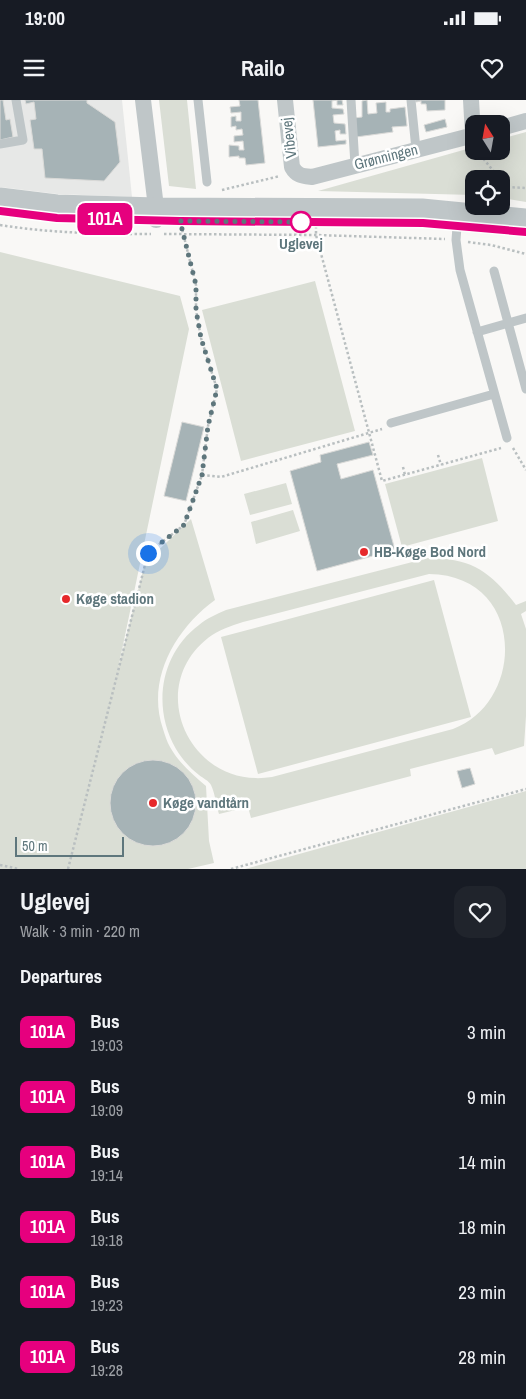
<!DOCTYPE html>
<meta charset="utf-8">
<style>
body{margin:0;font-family:"Archivo Narrow",sans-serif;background:#20242c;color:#f1f3f6;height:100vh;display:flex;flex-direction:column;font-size:19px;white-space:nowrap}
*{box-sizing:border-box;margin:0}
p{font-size:16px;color:#9ea1a6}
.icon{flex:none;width:28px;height:28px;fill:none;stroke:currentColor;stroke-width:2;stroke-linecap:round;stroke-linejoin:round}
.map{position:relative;height:769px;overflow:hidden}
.drawer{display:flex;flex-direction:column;background:#171b24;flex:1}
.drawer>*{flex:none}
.badge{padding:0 10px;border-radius:8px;font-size:18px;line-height:32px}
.needle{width:32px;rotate:349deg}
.tools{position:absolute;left:465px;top:15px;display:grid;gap:10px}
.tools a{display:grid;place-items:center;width:45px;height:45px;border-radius:10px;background:#171b24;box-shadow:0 5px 20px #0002;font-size:25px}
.scale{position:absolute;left:15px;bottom:12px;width:109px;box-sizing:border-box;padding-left:5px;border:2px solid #5e767c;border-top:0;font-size:14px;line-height:18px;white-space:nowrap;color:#5e767c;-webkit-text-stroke:4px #fff;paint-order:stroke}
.you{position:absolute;width:25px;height:25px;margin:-12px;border:4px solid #fff;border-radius:50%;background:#1a73e8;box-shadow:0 0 0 8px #1a73e833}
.map>.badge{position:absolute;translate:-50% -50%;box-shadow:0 0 0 2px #fff}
h2{padding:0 20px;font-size:19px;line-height:45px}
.round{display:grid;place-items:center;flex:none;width:52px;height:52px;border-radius:15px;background:#20242c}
.summary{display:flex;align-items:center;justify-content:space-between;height:85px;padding:0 20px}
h1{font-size:24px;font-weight:800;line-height:38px}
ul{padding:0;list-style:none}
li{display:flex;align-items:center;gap:15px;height:65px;padding:0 20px}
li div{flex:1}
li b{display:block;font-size:19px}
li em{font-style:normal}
li .badge{min-width:55px;font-weight:700;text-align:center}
.status{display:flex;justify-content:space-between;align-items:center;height:35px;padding:0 25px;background:#171b24;direction:ltr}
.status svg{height:14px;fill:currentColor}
header{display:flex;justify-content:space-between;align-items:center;height:65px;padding:0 20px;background:#171b24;font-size:22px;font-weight:800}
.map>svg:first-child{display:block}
.built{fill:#e7e8e7}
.green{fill:#daded5;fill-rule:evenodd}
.building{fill:#a6b3b6;stroke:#dadad8}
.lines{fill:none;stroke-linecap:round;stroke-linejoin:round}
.path{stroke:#b9bfc0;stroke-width:2.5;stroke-dasharray:2.5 2.5;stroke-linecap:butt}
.service{stroke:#bfc6c8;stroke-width:9}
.minor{stroke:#bfc6c8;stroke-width:16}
.tertiary{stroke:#bfc6c8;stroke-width:21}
.line-casing{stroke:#fff;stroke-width:11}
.line{stroke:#e6007e;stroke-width:8}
.walk{stroke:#5e767c;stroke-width:5;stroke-dasharray:0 9}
.stop-dot{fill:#fff;stroke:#e6007e;stroke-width:2.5}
.poi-dot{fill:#e6292b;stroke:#fff;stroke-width:2}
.labels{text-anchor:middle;stroke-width:5;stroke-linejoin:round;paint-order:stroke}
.street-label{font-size:15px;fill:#5e767c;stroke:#fff}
.stop-label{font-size:15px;font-weight:bold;fill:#5e767c;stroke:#fff}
.poi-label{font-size:15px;font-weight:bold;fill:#5e767c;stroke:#fff;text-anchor:start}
</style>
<div class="status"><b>19:00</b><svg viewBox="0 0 49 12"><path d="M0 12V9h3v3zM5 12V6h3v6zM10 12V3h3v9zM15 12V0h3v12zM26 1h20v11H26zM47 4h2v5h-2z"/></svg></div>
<header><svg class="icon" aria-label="menu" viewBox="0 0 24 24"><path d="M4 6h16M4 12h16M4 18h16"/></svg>Railo<svg class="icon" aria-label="heart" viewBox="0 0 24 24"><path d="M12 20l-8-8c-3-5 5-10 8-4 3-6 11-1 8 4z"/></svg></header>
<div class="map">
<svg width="526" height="769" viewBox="0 0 526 769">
<rect width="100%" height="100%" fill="#f9f8f6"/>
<path class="built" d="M0,0h122l10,97 -75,-3 -57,-7z"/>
<path class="green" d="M159,0h28l9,89 -27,-3z
M526,32v70l-25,-4v-19h-27v16l-156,-4 156,-44v4h27v-12z
M0,152l180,44 9,33 -71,340 27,-106 46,-44 24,81c-40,29 -69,80 -52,129 2,6 4,13 7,18 9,16 22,27 36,39l3,55 5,22 -26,6h-188z
M315,181l40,150 -114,30 -39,-151z
M482,358l16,63 -96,26 -17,-63z
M286,383l6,21 -42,11 -6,-21z
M293,410l7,21 -44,13 -5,-22z
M428,458c43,0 62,13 88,47l10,-4v10l-5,3 5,15v87l-2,30 -29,9 -3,-7 -82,21 1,7 -160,42 -3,-11 -29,7c-3,-9 -4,-21 -8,-29 -2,-4 -8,-7 -12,-10 -9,-7 -17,-16 -23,-26 -24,-41 -16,-95 23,-124 8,-7 18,-11 27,-15zM429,474c97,1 97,128 24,155l-181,48c-82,13 -128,-89 -64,-139 10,-8 23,-12 35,-16z
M434,480l37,137 -213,57 -37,-137z
M526,691v78h-281z"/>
<path class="building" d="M0,0h3l3,20 4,-1 3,18 -13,3z
M25,0h62v3l28,19 5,40 -16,19 -59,-3 -3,-29h-8l-4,-29 6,-1 -2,-17 -8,2z
M239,0h19l7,63 -19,2 -1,-7h-6v-2l-10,1v-12l10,1v4h5l-1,-9 -9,1v-6l9,-1 -1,-6 -6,1v-4l-5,1v-10l5,-1v5h5v-9l-10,1 -1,-6 10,-1z
M313,0h29l1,5h-6v-5l-5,1v7l11,1 1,5 -11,1 1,8 11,1 1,10h-6v-4l-5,1 1,10 10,-1v4l-28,3z
M367,0l1,14 9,-1 -1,-10 10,-1v10h4v-3l15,-2 2,19 -15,1 1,5 -37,5 -2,-19 8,-1v-16z
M415,0h30v10l-18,1 -1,-7h-5v-3l-5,1z
M445,19l2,8 -21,5 -2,-7z
M182,322l22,5 -18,74 -22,-5z
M369,342l4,13 -36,9 4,15 32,-9 22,80 -78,21 -27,-100 31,-9 -1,-7z
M110 703a43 43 0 1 1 86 0a43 43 0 1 1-86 0Z
M470,668l5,16 -13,4 -5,-17z"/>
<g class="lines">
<path class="path" d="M477,51l23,28
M501,80l5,7 20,1
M222,90l58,-14
M0,125c50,8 100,9 151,9
M181,125l15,60v25l5,28 16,51 -9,37 -6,49
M316,126v9l66,246 119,-33
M164,134l152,1 129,4
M468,142l23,3 35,9
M513,348l13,22
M438,355l3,10
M403,367l2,8
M0,765l19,4
M68,769l80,-316 36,-28 18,-50 19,2 161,-48
M231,769l295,-80"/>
<path class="service" d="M198,0l9,82
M351,0l4,65
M411,0l5,49
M0,44l23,-4 -7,-40
M458,113l-2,27 4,30 47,168
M494,171l32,118
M477,232l49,-14
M391,323l103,-29"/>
<path class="minor" d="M143,0l12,99 1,21
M285,0l7,67c5,9 11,9 20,10l162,-42
M471,0l2,35
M501,28l25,-7"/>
<path class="tertiary" d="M0,98l57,7 99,3 266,1 104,10"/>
</g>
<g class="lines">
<g class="line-casing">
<path id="line" d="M0,111l57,7 123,3 243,2 103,9"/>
</g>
<use href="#line" class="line"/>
<path class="walk" d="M148,453l36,-28 18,-50 6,-49 9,-37 -16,-51 -5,-28v-25l-16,-64 121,1"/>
</g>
<circle class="stop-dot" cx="301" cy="122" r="10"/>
<g class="poi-dot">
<circle cx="364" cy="452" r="5"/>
<circle cx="66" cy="499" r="5"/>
<circle cx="153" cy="703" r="5"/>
</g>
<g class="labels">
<g class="street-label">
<text transform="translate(289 38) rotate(-97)" y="5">Vibevej</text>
<text transform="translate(386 57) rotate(-14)" y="5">Grønningen</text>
</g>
<g class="stop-label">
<text x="301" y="149">Uglevej</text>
</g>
<g class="poi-label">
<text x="374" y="457">HB-Køge Bod Nord</text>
<text x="76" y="504">Køge stadion</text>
<text x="163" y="708">Køge vandtårn</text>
</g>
</g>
</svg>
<div class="tools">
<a><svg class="needle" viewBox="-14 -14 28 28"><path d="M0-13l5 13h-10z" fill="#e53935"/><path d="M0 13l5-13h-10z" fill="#9ea1a6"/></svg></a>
<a><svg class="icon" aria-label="locate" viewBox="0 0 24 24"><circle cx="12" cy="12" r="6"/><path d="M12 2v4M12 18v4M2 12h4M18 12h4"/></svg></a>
</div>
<div class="scale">50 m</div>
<div class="you" style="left:148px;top:453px"></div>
<b class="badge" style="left:105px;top:119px;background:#e6007e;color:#fff">101A</b>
</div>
<section class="drawer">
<div class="summary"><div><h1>Uglevej</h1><p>Walk · 3 min · 220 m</p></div><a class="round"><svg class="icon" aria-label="heart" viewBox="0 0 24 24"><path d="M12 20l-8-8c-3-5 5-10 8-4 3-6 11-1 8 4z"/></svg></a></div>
<h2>Departures</h2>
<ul>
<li><span class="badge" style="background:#e6007e;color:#fff">101A</span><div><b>Bus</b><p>19:03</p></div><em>3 min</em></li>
<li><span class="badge" style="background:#e6007e;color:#fff">101A</span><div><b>Bus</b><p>19:09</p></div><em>9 min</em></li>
<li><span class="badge" style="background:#e6007e;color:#fff">101A</span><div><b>Bus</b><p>19:14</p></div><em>14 min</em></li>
<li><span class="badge" style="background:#e6007e;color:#fff">101A</span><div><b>Bus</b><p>19:18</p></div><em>18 min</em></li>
<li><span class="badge" style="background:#e6007e;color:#fff">101A</span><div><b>Bus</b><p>19:23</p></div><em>23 min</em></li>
<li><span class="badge" style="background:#e6007e;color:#fff">101A</span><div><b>Bus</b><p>19:28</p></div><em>28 min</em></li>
</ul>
</section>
